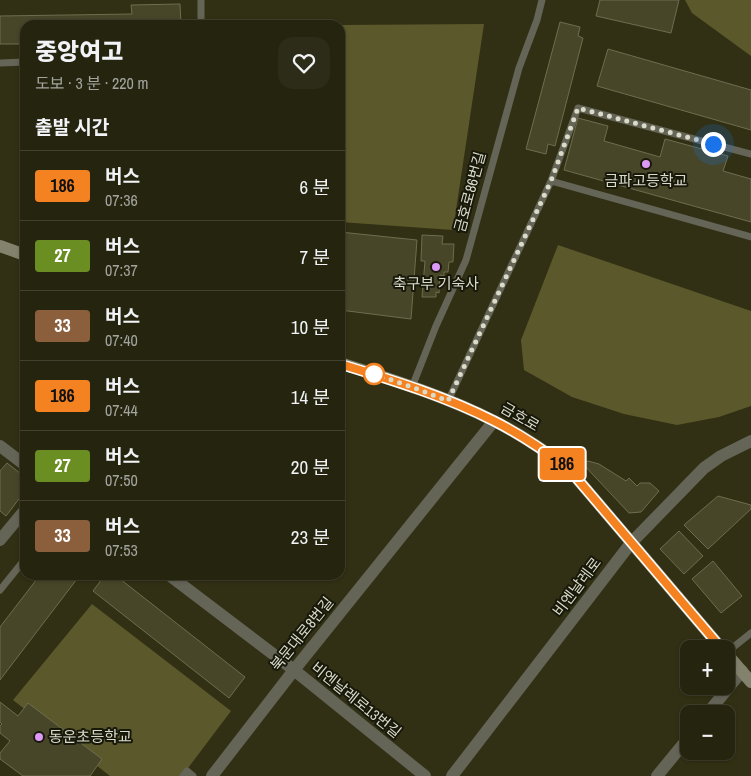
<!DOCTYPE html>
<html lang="ko">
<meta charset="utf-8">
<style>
body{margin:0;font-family:"Archivo Narrow","Noto Sans KR",sans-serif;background:#2d2c18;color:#f1f3f6;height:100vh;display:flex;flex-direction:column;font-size:19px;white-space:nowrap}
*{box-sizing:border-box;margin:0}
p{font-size:16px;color:#a3a49e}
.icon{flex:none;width:28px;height:28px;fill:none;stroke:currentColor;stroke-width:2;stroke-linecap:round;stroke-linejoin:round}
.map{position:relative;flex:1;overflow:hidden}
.sheet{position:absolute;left:20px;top:20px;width:325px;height:560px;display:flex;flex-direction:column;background:#25240f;border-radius:15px;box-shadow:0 1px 4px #0004,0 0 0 1px #42412f}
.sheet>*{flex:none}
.badge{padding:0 10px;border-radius:4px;font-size:18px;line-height:32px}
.buttons{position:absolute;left:680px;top:640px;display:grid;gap:10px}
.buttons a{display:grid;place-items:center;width:55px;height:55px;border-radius:10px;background:#25240f;box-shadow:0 1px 4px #0004,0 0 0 1px #42412f;font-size:25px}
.you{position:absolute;width:25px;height:25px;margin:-12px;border:4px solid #fff;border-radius:50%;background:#1a73e8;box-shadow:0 0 0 8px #1a73e833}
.map>.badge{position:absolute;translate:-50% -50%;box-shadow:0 0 0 2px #fff}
h2{padding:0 15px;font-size:19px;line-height:45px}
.round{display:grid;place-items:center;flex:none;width:52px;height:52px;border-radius:15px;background:#2d2c18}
.head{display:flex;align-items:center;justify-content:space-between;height:85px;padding:0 15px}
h1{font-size:24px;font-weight:800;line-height:38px}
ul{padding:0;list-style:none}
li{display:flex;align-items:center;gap:15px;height:70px;padding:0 15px;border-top:1px solid #42412f}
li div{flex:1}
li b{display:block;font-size:19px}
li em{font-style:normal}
li .badge{min-width:55px;font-weight:700;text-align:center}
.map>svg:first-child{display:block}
.green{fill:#5b592b}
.building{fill:#474629;stroke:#6e6d4f}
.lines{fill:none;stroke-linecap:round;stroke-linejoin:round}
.lane{stroke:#646457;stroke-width:7}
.street{stroke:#646457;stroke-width:12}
.secondary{stroke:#82826d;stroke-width:12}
.line-casing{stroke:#fff;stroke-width:11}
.line{stroke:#f58220;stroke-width:8}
.walk{stroke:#dbdbca;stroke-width:5;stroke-dasharray:0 9}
.poi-dot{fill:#dc99f5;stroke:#18180b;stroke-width:2}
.stop-dot{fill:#fff;stroke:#f58220;stroke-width:2.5}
.labels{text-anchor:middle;stroke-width:4;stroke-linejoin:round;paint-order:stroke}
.poi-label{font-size:15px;fill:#dbdbca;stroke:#18180b}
.street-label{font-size:15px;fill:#dbdbca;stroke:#18180b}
</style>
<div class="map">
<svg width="751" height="776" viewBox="0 0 751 776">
<rect width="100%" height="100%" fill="#313014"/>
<path class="green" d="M685,0h66v56l-59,-43z
M484,24l-31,206 -113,-8v-197z
M558,245l193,66v95l-32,11 -42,8 -53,-11 -52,-17 -48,-27 -3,-30z
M92,604l139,107 -49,65h-72l-97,-76z"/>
<path class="building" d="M600,0h79l-8,33 -75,-17z
M180,4l1,21h-156v19h-25v-28l132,-2 -1,-9z
M560,22l20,5 -2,9 5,2 -28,108 -7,-2 -2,10 -20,-5z
M608,49l143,41v40l-154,-44z
M578,118l30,8 -4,15 56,16 5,-18 63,17 -5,15 28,8v43l-187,-52z
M340,232l77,8 -6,79 -71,-9z
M422,235l21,1 -1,8h12l-1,18h-4l-1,10h-4v4l-4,-1 -1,18 -3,-1v5h-14l3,-36h-4z
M588,461l11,3 27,17 3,-3 8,8 3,-3h10l9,8 -18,21 -12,1 -47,-50z
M7,463l18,14v14l-19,25 -6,-5v-40z
M718,496l33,9v4l-43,40 -24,-24z
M679,531l24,25 -19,18 -24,-25z
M713,561l29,35 -21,17 -29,-34z
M40,575h40l-80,105v-53z
M105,575h10l130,102 -16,21 -136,-107z
M0,702l18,14 10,-13 74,56 -12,17h-67l-23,-17v-6l10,-12 -10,-8v-7l2,-2 -2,-2z"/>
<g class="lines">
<path class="lane" d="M201,25v-25
M0,63l25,-1
M551,181l200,56
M412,387l24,-61 30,-66 53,-192 18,-48 5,-20
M448,401l103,-220 27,-73 173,46
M0,590l25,-31
M726,653l25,-20
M183,776l4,-5 6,5"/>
<path class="street" d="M0,446l25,19
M0,540l25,-30
M169,575l125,95 131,106
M707,714l35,-43
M212,776l82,-106 200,-249
M452,776l179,-233 73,-75 17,-12 30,-15
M657,776l32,-39"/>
<path class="secondary" d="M0,246l25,9
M340,363c52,17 105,33 154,58 26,13 51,30 74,47l154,181
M726,653l25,29"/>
</g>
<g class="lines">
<g class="line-casing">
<path id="line" d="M340,364c52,16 105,32 154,57 26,13 51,30 74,47l154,181"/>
</g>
<use href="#line" class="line"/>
<path class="walk" d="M374,374l38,13 36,14 103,-220 27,-73 135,36"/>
</g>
<g class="poi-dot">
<circle cx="646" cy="164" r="5"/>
<circle cx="436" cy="267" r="5"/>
<circle cx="39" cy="737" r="5"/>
</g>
<circle class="stop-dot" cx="374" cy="374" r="10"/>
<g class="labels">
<g class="poi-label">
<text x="646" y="186">금파고등학교</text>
<text x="436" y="289">축구부 기숙사</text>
<text x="49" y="742" text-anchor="start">동운초등학교</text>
</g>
<g class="street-label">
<text transform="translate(470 192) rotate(-75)" y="5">금호로86번길</text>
<text transform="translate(520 417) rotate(30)" y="5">금호로</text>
<text transform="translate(577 587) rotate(-53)" y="5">비엔날레로</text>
<text transform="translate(302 634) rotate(-51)" y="5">북문대로8번길</text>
<text transform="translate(356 700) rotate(39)" y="5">비엔날레로13번길</text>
</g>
</g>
</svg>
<div class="buttons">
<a>+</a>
<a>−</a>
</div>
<div class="you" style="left:713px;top:144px"></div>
<b class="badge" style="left:562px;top:464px;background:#f58220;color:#111">186</b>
<section class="sheet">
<div class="head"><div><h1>중앙여고</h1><p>도보 · 3 분 · 220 m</p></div><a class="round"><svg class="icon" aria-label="heart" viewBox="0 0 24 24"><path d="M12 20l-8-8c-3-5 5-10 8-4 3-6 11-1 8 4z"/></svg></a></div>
<h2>출발 시간</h2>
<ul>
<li><span class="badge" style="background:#f58220;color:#111">186</span><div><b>버스</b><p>07:36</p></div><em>6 분</em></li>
<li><span class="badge" style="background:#6b8e23;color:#fff">27</span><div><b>버스</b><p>07:37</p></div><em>7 분</em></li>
<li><span class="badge" style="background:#8b5e3c;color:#fff">33</span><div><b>버스</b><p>07:40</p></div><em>10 분</em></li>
<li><span class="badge" style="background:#f58220;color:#111">186</span><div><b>버스</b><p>07:44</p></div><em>14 분</em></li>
<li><span class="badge" style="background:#6b8e23;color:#fff">27</span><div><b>버스</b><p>07:50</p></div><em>20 분</em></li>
<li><span class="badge" style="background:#8b5e3c;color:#fff">33</span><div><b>버스</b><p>07:53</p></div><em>23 분</em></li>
</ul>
</section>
</div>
